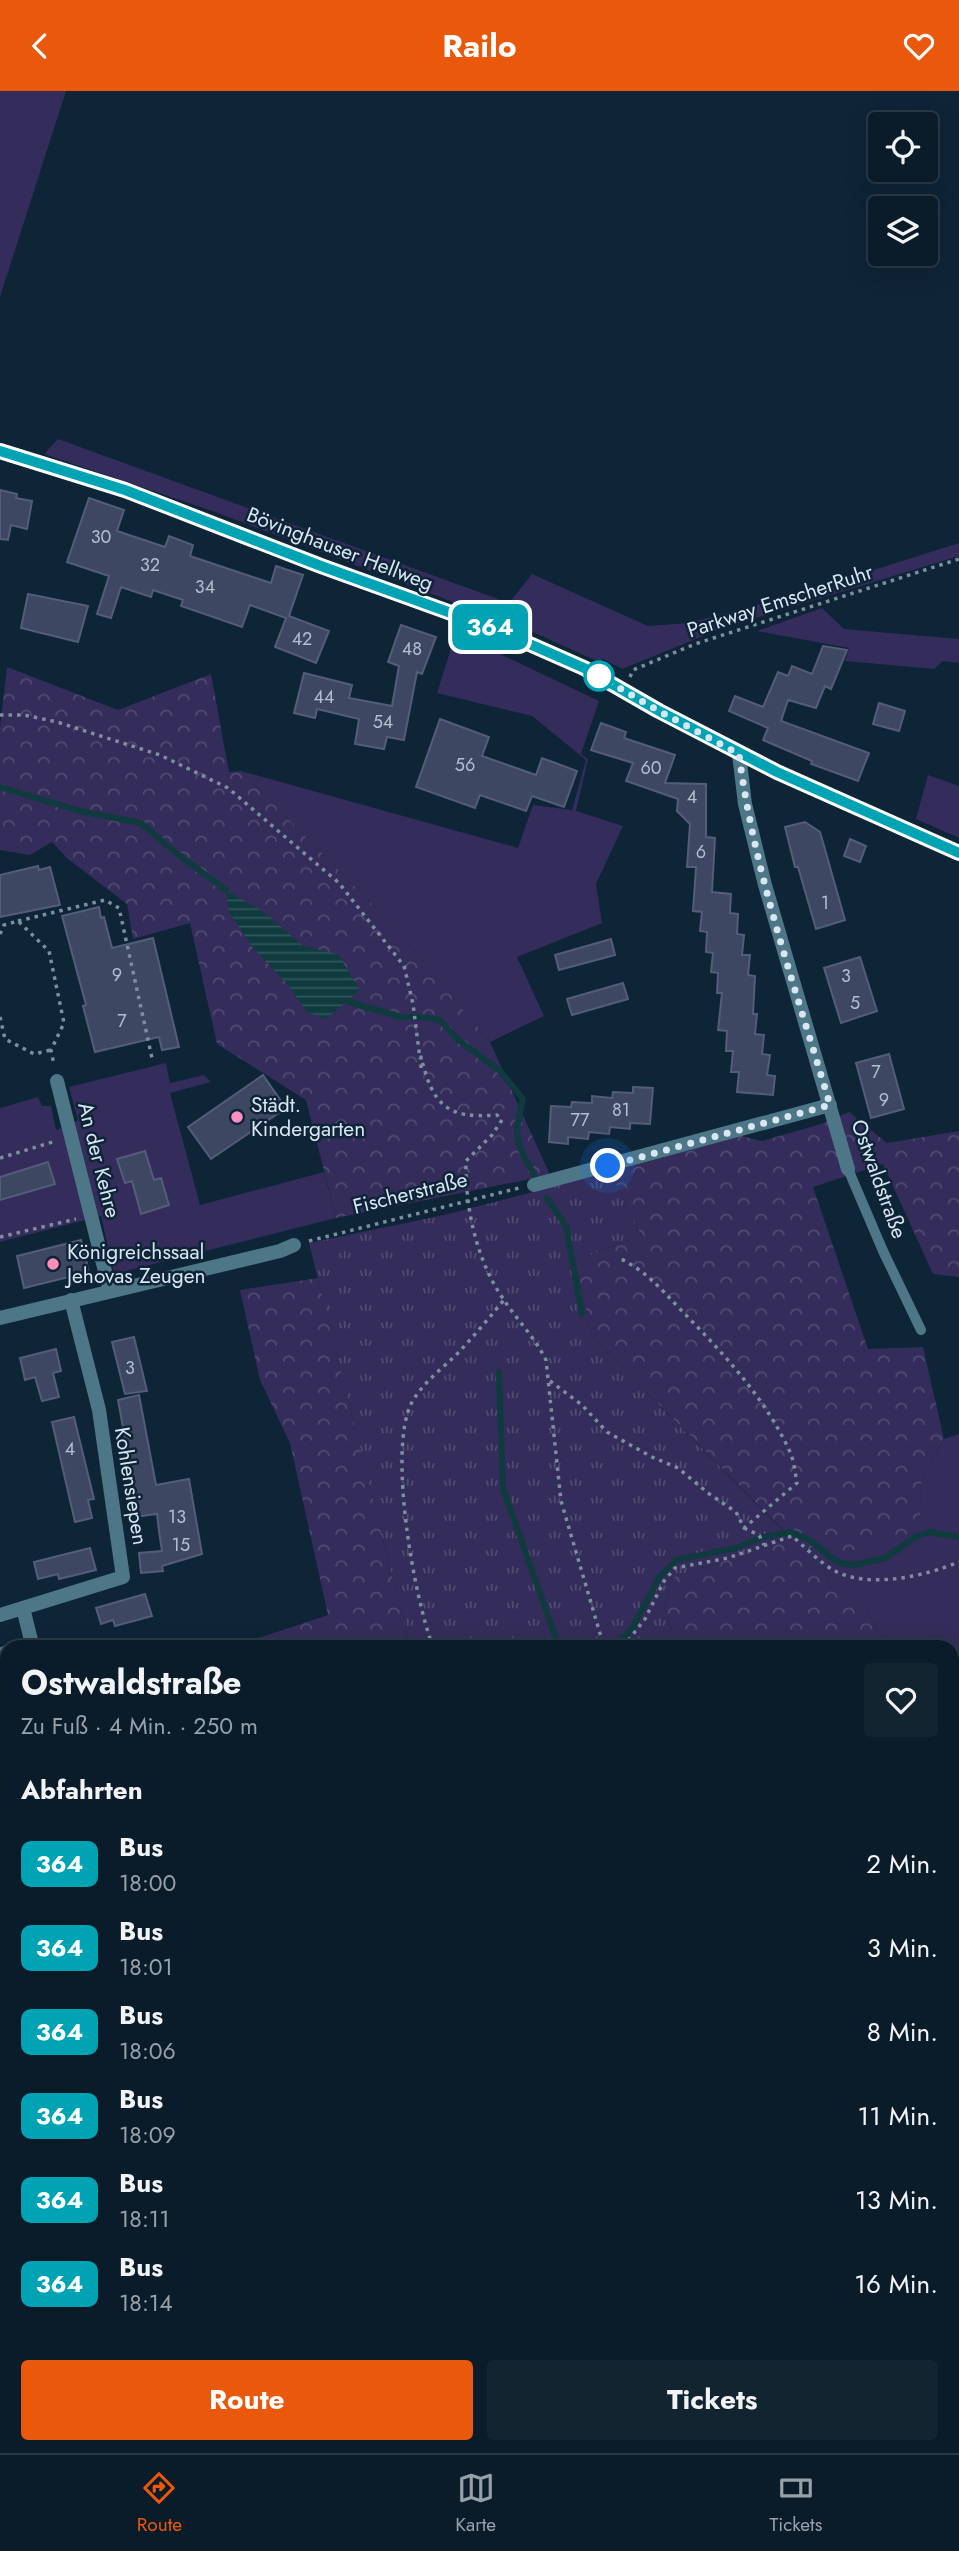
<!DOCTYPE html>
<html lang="de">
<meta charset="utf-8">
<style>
body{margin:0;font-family:Jost,sans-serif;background:#132431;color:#f1f3f6;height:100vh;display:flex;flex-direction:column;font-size:26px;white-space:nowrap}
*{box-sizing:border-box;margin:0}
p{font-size:23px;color:#99a1a8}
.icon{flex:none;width:38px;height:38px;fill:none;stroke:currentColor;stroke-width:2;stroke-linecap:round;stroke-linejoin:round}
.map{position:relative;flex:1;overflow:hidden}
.panel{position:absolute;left:0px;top:1549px;width:959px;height:814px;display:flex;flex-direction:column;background:#0a1b29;border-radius:21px 21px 0 0;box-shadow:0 7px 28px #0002,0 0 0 2px #2a3946}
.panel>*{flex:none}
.badge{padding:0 14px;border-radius:10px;font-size:24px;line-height:46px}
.tools{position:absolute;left:868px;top:21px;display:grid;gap:14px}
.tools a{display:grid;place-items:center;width:70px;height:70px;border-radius:7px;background:#0a1b29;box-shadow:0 7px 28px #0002,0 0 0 2px #2a3946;font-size:35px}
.you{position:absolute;width:35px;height:35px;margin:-18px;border:5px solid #fff;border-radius:50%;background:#1a73e8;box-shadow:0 0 0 10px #1a73e833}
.map>.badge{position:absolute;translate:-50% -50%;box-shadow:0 0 0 4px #fff}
h2{padding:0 21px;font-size:26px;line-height:63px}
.round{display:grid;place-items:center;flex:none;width:74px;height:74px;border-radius:7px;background:#132431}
.summary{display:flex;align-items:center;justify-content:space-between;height:119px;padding:0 21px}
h1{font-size:33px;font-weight:700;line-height:52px}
.button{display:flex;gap:14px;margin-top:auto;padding:14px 21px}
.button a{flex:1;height:80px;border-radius:7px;background:#ea580c;color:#fff;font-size:28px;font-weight:700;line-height:80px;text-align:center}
.button a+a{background:#132431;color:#f1f3f6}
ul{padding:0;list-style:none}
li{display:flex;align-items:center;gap:21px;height:84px;padding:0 21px}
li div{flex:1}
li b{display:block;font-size:26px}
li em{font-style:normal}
li .badge{min-width:77px;font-weight:700;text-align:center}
header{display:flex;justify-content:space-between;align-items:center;height:91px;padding:0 21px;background:#ea580c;color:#fff;font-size:32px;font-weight:700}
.tab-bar{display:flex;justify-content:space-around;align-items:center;height:98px;border-top:2px solid #2a3946;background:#0a1b29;font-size:19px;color:#99a1a8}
.tab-bar a{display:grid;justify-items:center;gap:4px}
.tab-bar .selected{color:#ea580c}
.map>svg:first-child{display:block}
.green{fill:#342c5a}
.forest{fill:url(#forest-crowns)}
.park{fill:url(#park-tufts)}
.water{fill:url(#water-rules)}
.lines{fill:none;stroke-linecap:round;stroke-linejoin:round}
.stream{stroke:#0f3b3f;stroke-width:6}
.building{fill:#3e4762;stroke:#535d79;stroke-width:2}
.path{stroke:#7d8f9e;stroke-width:3.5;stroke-dasharray:3.5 5;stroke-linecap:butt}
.lane{stroke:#4d7787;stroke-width:10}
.street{stroke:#4d7787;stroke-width:14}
.secondary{stroke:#62a7c2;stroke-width:14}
.line-casing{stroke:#fff;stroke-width:16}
.line{stroke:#00a3b4;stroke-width:10}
.walk{stroke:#d9e7f4;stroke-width:7;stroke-dasharray:0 12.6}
.stop-dot{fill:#fff;stroke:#00a3b4;stroke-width:3.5}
.poi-dot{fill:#fe8ebb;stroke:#0e2437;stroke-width:2.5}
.labels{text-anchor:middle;stroke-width:5;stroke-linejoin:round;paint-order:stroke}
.number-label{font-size:18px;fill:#b2bfd0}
.street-label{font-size:21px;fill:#d9e7f4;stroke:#0e2437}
.poi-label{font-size:21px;fill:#d9e7f4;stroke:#0e2437;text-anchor:start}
</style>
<header><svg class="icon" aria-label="back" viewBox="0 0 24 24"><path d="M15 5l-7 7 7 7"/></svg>Railo<svg class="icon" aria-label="heart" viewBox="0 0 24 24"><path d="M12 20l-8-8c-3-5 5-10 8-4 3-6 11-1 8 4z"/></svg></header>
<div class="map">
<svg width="959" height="2362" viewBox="0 0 959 2362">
<defs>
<pattern id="forest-crowns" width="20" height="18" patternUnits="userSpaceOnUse" patternTransform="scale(1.75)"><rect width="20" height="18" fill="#342c5a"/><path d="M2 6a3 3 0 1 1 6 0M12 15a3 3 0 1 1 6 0" fill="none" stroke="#514b72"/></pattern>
<pattern id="park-tufts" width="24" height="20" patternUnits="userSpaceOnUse" patternTransform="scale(1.75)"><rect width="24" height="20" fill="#342c5a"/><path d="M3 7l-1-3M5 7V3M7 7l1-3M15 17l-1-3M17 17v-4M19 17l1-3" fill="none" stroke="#514b72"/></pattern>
<pattern id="water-rules" width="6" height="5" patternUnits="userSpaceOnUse" patternTransform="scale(1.75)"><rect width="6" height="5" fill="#0f3b3f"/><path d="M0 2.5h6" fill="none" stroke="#31575b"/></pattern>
</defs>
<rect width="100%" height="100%" fill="#0e2437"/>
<path class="green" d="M0,0h66l-66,206z
M58,348l451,164 23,-29 116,52 40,-3 110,-29 161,-51v13l-236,72 -101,41 -19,-10 -4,3 -64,-29 -320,-121 -171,-58z
M822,517l22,21 115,10v24l-16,-2 -9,8 -89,-8 4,-13 -92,-17z
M456,542l143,68 -18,53 7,5 -12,52 47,15 -27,58 6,39 -85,34 27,59 -54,26 -97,-117 -152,-154 277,77 15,-43 39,5 14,-50 -54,-44 -95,-23z
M928,684l31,11v52l-43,-19z
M166,972l4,20 34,-8 7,7 -41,11 30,112 124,-33 12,46 -222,56 -13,-58 -101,26v-134l38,-11 4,9h9l5,24 22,-10 -9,-33z
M959,1343v241l-4,2 4,15v35l-7,-5v-75h-66l-24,-45 -29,-9 -13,-35 99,-26 2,-51 23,-42z
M0,1684l7,34v237l-7,2z"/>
<path class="forest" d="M7,576l111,43 93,-36 18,98 12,-1 152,154 97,117 60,133 -214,43 -30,-118 -89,-56 -27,-121 -57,16 -6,-35 -59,-45 -16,-17 -22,13 -30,-5v-122z
M849,1021l38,31 72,-12v146l-26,-3 -50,-110 -70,23 55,162 55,-2 21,92 -23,42 -1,51 -100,27 13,33 29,10 24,45h-209l-13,-40 9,-30 119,-38 -200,-202 -17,-76 66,-26 -31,-63 131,-36 21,5 59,-17z
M318,1187l92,369h-179l97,-32 -38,-172 -30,-63 -20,-90z
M952,1631l7,5v191l-7,2z
M959,1885v477h-110v-6h103v-468z
M7,2105v75l-7,3v-74z
M7,2263v56l-7,2v-56z
M655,2356h122l1,6h-121z"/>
<path class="park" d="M610,1081l31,63 -66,26 17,76 200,203 -119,37 -9,30 13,40h-267l-101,-404 135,-28z
M7,2319v37h648l2,6h-657v-41z
M777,2356h72v6h-71z"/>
<path class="water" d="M226,799l39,23 38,33 35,8 22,36 -34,29 -19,-7 -18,-26 -36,-38 -24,-36z"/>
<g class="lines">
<path class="stream" d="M0,696l80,24 61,12 39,33 46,34
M346,910l55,16h20l19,3 17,19 43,32 23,28c-10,39 -8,41 11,76
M547,1107l19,28 16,88
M499,1281l4,116 56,159
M612,1556l19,-17 28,-52 17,-18 60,-12 27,-11 28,-5 18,8 30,23 15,2 31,-7 32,-22 13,-4 29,5
M799,2356l1,6"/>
</g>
<path class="building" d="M0,399l17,4 -1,4 16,3 -5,28 -16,-4 -3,15 -8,-1z
M89,407l35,12 -7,21 48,16 4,-11 24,9 -3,11 81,27 5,-17 27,9 -14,41 40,15 -13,32 -41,-16 11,-29 -36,-13 -8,22 -61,-21 2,-6 -30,-10 -2,7 -30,-10 -10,31 -14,-4 12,-38 -42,-14z
M28,503l60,12 -10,36 -57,-14z
M401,534l35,12 -14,37 -5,-2 -13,68 -17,-3 -3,12 -29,-5 4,-25 -42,-10 -2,9 -21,-5 10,-40 48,12 -3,13 43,8 7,-40 -11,-4z
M823,555l24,4 -16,39 -6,-3 -9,22 -28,-8 -7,21 88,32 -11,28 -47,-17 1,-3 -49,-21 5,-12 -39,-17 6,-15 28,11 15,-35 10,4 4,-10 20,8z
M879,612l26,8 -6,20 -26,-7z
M440,628l49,18 -7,19 54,19 6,-17 35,13 -13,36 -32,-11 -6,15 -46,-16 -5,13 -59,-21z
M601,632l25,9 -2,6 51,17 -10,28 41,1v53l9,1 -3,54 19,2 -1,19 8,1 -1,20 7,1 -2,20h8l-2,20 7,1 -2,38h4l-2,20 9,1 -2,19 8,1 -3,20 8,1 -2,19 -36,-3 2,-20h-8l2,-21h-7l1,-20 -9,-1 4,-37h-5l1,-20 -7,-1 2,-19 -7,-1 1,-20 -7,-1 2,-19 -9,-1 3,-44h-9l3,-43 -13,-13 1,-12 -52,-18 7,-18 -42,-13z
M805,731l15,10 25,88 -29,9 -18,-62h-3l-10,-40z
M850,748l16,7 -6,16 -16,-6z
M38,775l1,4 11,-3 10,38 -60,12v-42z
M99,816l2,11 3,-1 8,31 41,-10 26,109 -17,3 -3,-13 -64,15 -12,-46 3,-1 -24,-89z
M611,848l4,16 -56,15 -4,-15z
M860,866l17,54 -36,12 -17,-55z
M623,892l5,16 -56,16 -5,-16z
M889,963l15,55 -33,9 -15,-55z
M263,984l23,33 -75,51 -23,-32z
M633,996l20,1 -3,36 -20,-1v6l-20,-2 -1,7 -20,-2 -1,7 -20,-2v7l-19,-2 2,-36 20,1 1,-5 20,1v-7l20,2 1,-6 20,1z
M145,1060l9,29 7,-2 8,27 -28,9 -9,-33 -7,2 -8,-24z
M48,1071l7,22 -55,16v-23z
M81,1149l8,32 -65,16 -7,-32z
M134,1246l13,54 -22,3 -13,-52z
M56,1258l5,22 -8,2 6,24 -17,4 -7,-24 -10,3 -5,-22z
M139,1304l17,90 33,-6 13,75 -40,12 1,5 -22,2 -2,-20 23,-2 -3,-20 -2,-17 -22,3 -3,-17h4l-18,-100z
M74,1326l20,82 -6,1 4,18 -17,4 -23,-100z
M90,1457l6,22 -37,9 -1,-5 -20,5 -4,-17z
M145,1503l7,22 -37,10 -2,-6 -12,4 -5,-16z"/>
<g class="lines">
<path class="path" d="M630,586l3,-7 62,-26 264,-85
M0,624h24l33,7 103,33 68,33 111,95 65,83 9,38 7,55
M18,830l87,-21 14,8 33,150
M0,843l4,-9 14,-4 31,30 15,72 -13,27 3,15
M0,926l5,22 29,15 17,-4
M421,977v-11c12,48 25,62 76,58l5,5 -10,15 -26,26c-1,45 10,98 36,136 14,22 32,39 44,63l15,141 43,146
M0,1067l56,-17
M0,1146l76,-18
M309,1150l210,-53
M550,1290l32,24 25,27 45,25 26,11 30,25 28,19 8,16 53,-45c-2,-10 -3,-22 -7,-31 -25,-55 -69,-101 -110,-143 -21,-22 -34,-38 -61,-51
M744,1437l15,7 5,10
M433,1556c-19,-50 -45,-195 -22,-243 11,-21 31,-35 47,-51 16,-17 31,-35 46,-53
M623,1556l22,-28 19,-38 11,-13 53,-10 64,-22c13,11 28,27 43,35 35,18 90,5 124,-9
M952,1847l7,-3
M0,2199l7,-3
M0,2340l7,-2
M625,2356l2,6
M828,2356l1,6
M44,2362l3,-6
M551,2362l1,-6"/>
<path class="lane" d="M848,1078l35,82 38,79"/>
<path class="street" d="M739,663l6,50 20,81 83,284
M57,990l53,210
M534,1094l296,-80
M0,1227l280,-67 14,-6
M23,1517l9,36 -7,3
M0,1524l123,-38 -24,-167 -28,-110
M0,1564l7,-3"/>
<path class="secondary" d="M0,360l125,39 196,76 177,64 86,38 75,43 137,70 163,72
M952,1868l7,-2
M0,2225l7,-2"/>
</g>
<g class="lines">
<g class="line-casing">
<path id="line" d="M0,360l125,39 196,76 177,64 86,38 75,43 118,61 182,81"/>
</g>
<use href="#line" class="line"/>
<path class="walk" d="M599,585l60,35 80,43c15,119 57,235 91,351l-222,61"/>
</g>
<circle class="stop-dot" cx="599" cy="585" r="14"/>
<g class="poi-dot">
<circle cx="237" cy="1026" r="7"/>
<circle cx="53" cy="1173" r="7"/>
</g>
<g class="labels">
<g class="number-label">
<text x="101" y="452">30</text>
<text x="150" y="480">32</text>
<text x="205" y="502">34</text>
<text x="302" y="554">42</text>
<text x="412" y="564">48</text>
<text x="324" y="612">44</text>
<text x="383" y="637">54</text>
<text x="465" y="680">56</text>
<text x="651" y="683">60</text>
<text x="692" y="712">4</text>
<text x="701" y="767">6</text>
<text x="825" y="818">1</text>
<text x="117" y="890">9</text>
<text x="846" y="891">3</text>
<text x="855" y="918">5</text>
<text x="122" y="936">7</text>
<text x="876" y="987">7</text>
<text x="884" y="1015">9</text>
<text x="621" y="1025">81</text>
<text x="580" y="1035">77</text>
<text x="130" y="1283">3</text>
<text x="70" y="1364">4</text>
<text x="177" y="1432">13</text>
<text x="181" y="1460">15</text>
</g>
<g class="street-label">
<text transform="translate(340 458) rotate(21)" y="7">Bövinghauser Hellweg</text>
<text transform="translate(780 510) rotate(-18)" y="7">Parkway EmscherRuhr</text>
<text transform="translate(99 1069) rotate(76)" y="7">An der Kehre</text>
<text transform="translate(879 1088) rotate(70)" y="7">Ostwaldstraße</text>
<text transform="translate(410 1102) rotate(-14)" y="7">Fischerstraße</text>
<text transform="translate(131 1395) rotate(81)" y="7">Kohlensiepen</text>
</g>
<g class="poi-label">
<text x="251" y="1021">Städt.<tspan x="251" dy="24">Kindergarten</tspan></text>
<text x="67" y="1168">Königreichssaal<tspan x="67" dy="24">Jehovas Zeugen</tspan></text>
</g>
</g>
</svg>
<div class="tools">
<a><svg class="icon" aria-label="locate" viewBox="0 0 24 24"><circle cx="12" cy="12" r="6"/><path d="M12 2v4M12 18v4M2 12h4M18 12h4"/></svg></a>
<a><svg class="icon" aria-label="layers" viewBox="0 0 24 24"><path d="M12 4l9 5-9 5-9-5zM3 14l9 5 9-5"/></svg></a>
</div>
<div class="you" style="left:608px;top:1075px"></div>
<b class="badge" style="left:490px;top:536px;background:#00a3b4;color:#fff">364</b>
<section class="panel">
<div class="summary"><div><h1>Ostwaldstraße</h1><p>Zu Fuß · 4 Min. · 250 m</p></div><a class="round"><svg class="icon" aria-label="heart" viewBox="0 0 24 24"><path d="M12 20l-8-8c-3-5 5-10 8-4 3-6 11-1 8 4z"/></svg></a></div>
<h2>Abfahrten</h2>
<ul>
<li><span class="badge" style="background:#00a3b4;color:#fff">364</span><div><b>Bus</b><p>18:00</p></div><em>2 Min.</em></li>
<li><span class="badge" style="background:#00a3b4;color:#fff">364</span><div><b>Bus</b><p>18:01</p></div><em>3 Min.</em></li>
<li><span class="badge" style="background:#00a3b4;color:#fff">364</span><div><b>Bus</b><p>18:06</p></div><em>8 Min.</em></li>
<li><span class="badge" style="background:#00a3b4;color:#fff">364</span><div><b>Bus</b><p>18:09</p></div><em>11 Min.</em></li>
<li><span class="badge" style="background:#00a3b4;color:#fff">364</span><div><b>Bus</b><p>18:11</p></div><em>13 Min.</em></li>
<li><span class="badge" style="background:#00a3b4;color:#fff">364</span><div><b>Bus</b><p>18:14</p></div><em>16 Min.</em></li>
</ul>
<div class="button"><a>Route</a><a>Tickets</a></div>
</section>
</div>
<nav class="tab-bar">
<a class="selected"><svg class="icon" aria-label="directions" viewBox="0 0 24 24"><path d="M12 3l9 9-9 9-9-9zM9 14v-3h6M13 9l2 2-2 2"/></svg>Route</a>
<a><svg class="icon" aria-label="map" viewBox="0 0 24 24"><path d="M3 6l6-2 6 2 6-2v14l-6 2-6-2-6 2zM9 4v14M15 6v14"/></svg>Karte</a>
<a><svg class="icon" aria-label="tickets" viewBox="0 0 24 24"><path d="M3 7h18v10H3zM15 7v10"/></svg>Tickets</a>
</nav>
